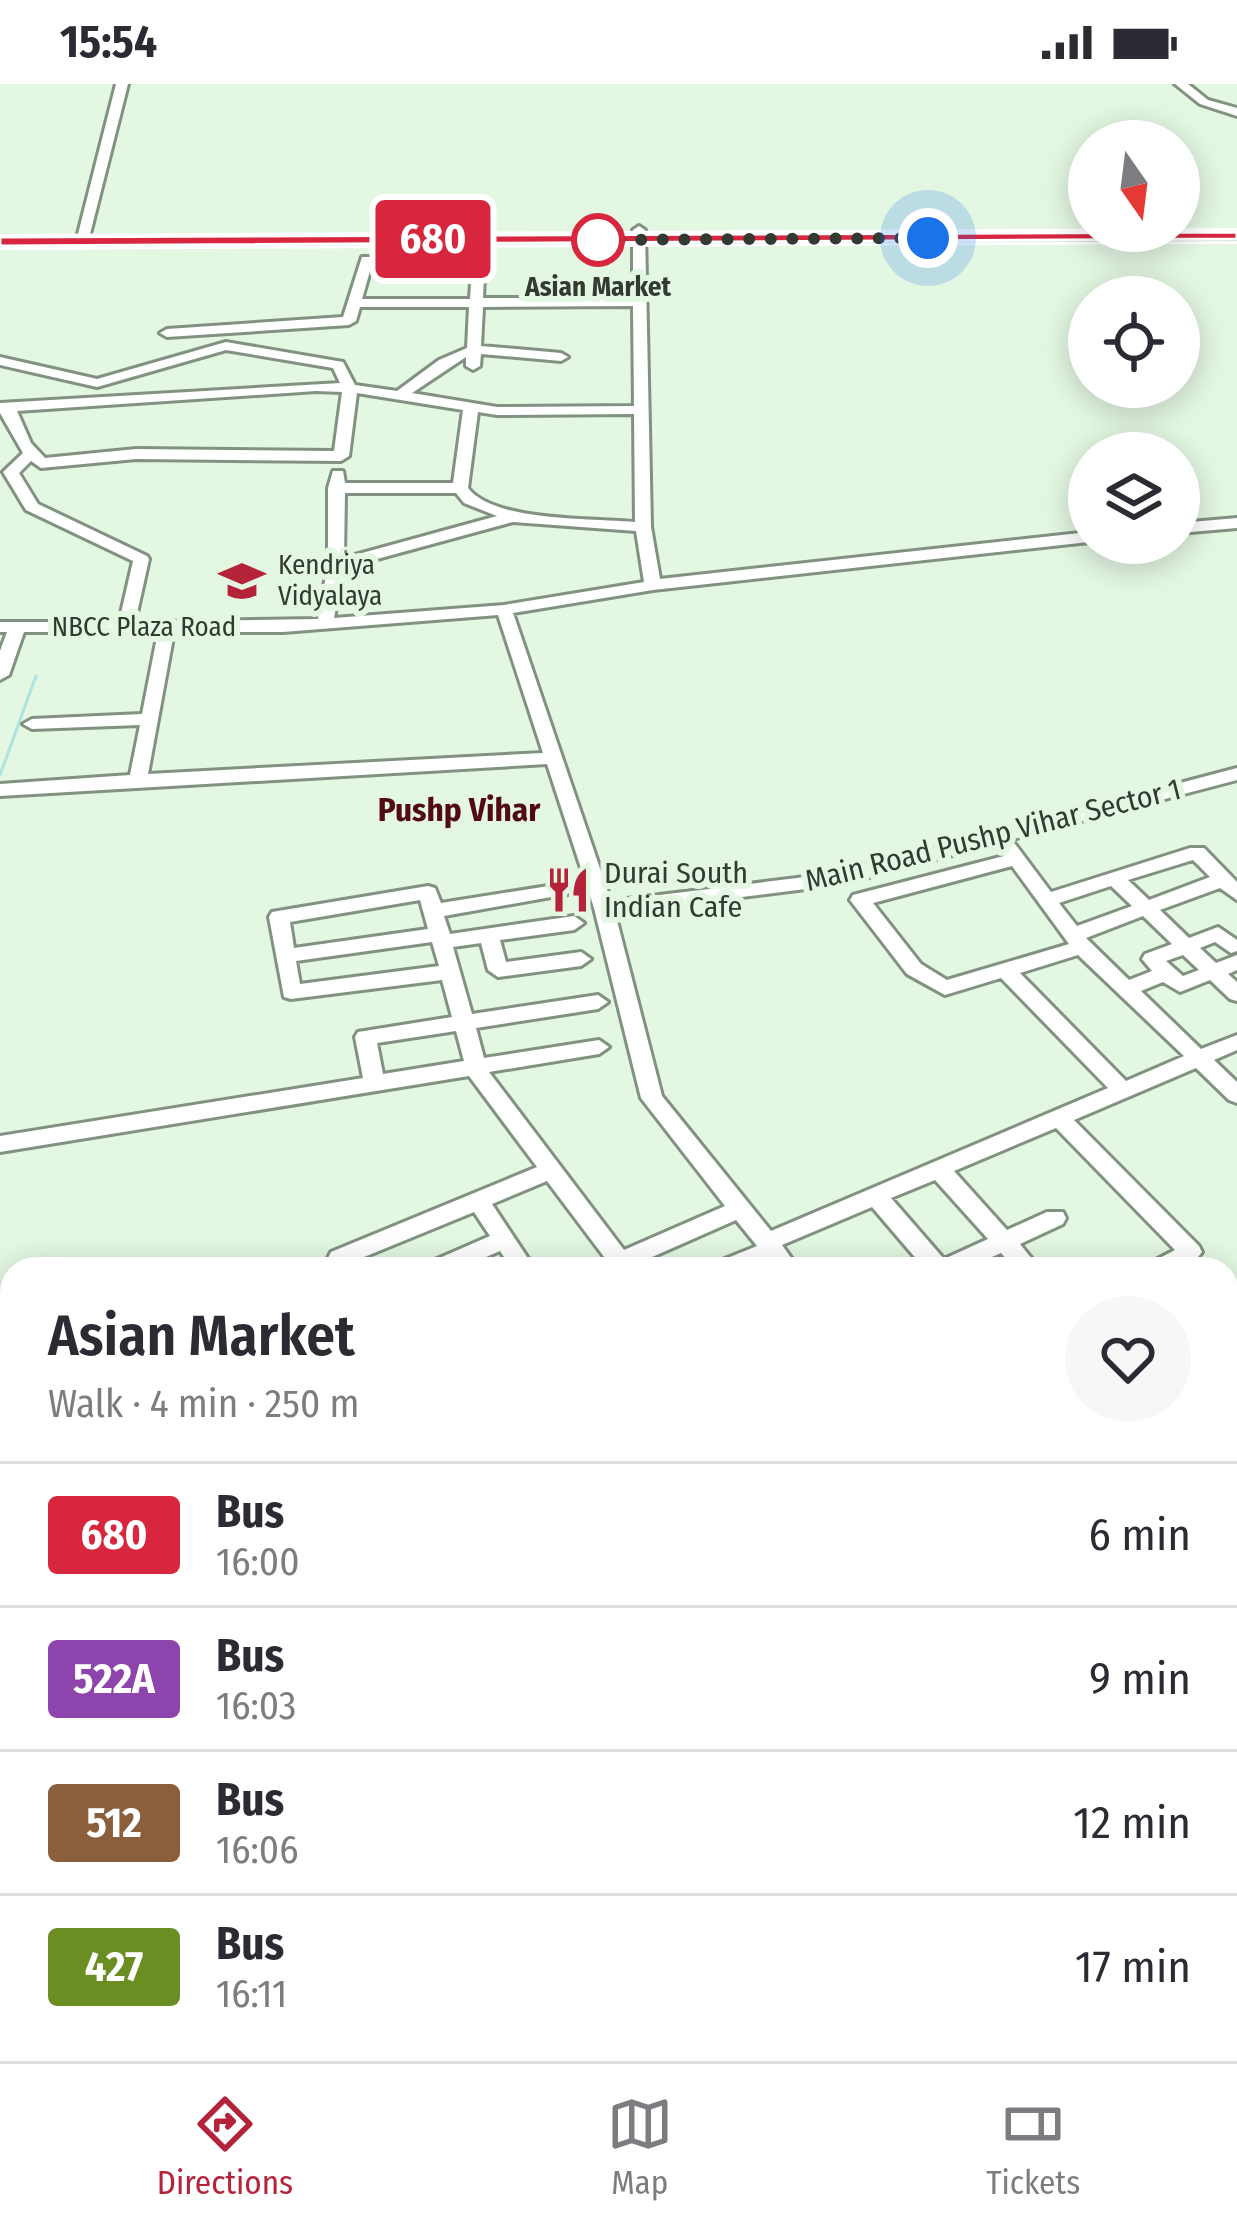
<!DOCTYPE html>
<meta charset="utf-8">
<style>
body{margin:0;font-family:"Fira Sans Condensed",sans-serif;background:#f7f7f7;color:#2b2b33;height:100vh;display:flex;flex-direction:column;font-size:45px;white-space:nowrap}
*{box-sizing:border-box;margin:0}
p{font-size:39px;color:#7c7c81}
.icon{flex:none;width:66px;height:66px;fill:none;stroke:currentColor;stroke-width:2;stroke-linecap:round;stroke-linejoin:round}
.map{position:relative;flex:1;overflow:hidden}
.drawer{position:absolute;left:0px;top:1173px;width:1239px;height:804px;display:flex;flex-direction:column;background:#fff;border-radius:36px 36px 0 0;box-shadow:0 6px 30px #0003}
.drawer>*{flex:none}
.badge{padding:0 24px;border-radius:9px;font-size:42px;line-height:78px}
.needle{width:78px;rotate:166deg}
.buttons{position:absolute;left:1068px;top:36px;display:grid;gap:24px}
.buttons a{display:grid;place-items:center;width:132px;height:132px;border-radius:50%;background:#fff;box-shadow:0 6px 30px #0003;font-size:60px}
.you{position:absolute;width:60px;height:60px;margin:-30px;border:9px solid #fff;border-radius:50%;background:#1a73e8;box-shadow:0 0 0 18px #1a73e833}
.map>.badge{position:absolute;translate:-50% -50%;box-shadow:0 0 0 6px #fff}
.round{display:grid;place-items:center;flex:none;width:126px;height:126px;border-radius:63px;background:#f7f7f7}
.head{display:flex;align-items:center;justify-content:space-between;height:204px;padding:0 48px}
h1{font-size:57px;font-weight:600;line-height:90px}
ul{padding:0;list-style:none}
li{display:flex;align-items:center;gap:36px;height:144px;padding:0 48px;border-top:3px solid #e1e1e2}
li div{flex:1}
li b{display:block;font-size:45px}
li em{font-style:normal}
li .badge{min-width:132px;font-weight:700;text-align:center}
.status{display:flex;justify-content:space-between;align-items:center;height:84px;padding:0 60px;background:#fff;direction:ltr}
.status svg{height:33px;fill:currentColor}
.menu{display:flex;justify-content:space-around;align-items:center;height:168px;border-top:3px solid #e1e1e2;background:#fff;font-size:33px;color:#7c7c81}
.menu a{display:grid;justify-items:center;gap:6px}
.menu .on{color:#b5233a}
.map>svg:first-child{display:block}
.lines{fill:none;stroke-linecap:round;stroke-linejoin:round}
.stream-far2{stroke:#ace4e2;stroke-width:3}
.stream-far1{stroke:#ace4e2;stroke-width:4.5}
.stream{stroke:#ace4e2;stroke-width:6}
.minor-casing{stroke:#819380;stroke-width:6}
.major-casing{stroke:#fff;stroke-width:6}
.minor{fill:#fff;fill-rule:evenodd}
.major{fill:#9ccfbd;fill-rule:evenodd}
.line{fill:#d7263d;stroke:#fff;stroke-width:3}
.walk{stroke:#323a32;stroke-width:12;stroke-dasharray:0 21.6}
.stop-dot{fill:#fff;stroke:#d7263d;stroke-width:6}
.labels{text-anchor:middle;stroke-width:12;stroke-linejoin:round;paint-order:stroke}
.far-stop-label{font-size:27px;font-weight:bold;fill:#323a32;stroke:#e3f7e2}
.far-poi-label{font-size:27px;fill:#323a32;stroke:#e3f7e2;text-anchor:start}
.far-street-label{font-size:27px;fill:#323a32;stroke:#e3f7e2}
.street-label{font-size:30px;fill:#323a32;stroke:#e3f7e2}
.poi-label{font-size:30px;fill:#323a32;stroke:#e3f7e2;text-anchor:start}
.neighbourhood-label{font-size:33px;font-weight:bold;fill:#510b16;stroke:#e3f7e2}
</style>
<div class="status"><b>15:54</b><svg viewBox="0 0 49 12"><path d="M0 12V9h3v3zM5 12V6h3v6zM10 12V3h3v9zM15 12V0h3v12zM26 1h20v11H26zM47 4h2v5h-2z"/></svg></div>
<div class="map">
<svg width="1237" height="1977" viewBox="0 0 1237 1977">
<rect width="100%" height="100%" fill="#e3f7e2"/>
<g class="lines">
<path class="stream-far2" d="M0,691l36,-99"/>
<path class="stream-far1" d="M0,1267l4,25"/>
<path class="stream" d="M3,1289l9,62
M69,1965l2,12"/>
<g class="minor-casing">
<path id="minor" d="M116,0h12l-38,150 -6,4 -6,-4z
M1175,0h13l20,16 29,8v8l-37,-12z
M639,142l6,4 6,297 9,52 429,-47v10l-436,48 -140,23 98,288 227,-28 399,-105v12l-399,105 -223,28 47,183 109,135 337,-143 -107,-110 -56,17 -38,-21 -57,-74 3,-5 151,-39 -5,-8 9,-6 7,2 36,48 139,-44h14l33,34v18l-17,-12 -60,22 29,28 29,-11 19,13v11l-6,2 -16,-11 -15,6 16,15 21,-8v15l-9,4 9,8v19l-7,-2 -20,-19 -30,12 -17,-10 -22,9 60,58 36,-14v15l-23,10 23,22v21l-8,-3 -33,-32 -122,52 125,126 3,6c-13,19 -34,17 -55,17l3,-6 25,-13 -119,-122 -102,43 53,59 40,-18h16l3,6 -3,6 -43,20 20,25h-25l-14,-16 -36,16h-40l-53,-62 -90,38 17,24h-46l-3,-3 -38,3 3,-6 42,-17 -21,-26 -111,49h-34l3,-6 11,-5 -58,-77 -55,23 43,65h-23l-12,-18 -42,18h-33l3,-6 62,-27 -16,-24 -127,52h-16l-3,-6 3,-6 206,-85 -68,-91 -469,76v-16l363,-58 -8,-41 3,-5 94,-15 -10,-37 -151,19 -7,-2 -15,-80 3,-5 156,-26 7,2 6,15 120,-19 10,6 -3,4 -124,22 6,18 124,-18 10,7 -10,7 -74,10 6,22 75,-10 10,7 -10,7 -83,11 -10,-7 -7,-27 -28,4 19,67 126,-19 10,7 -10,7 -122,19 8,30 115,-18 10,7 -10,7 -110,18 135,178 101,-44 -84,-108 -47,-190 -47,-144 -547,32v-12l130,-9 10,-50 -108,4 -9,-5 9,-5 110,-5 16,-82h-134l-15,43 -9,5v-29l7,-19h-7v-10h119l14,-61 -107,-51 -23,-38 20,-19 -23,-40v-10l340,-20 -7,-15 -107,-18 -129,37 -97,-22v-8l97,22 129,-37 117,20 12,23 42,6 42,-31 28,-12 2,-41h-109l-4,14 -7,4 -182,12 -7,-4 7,-4 176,-12 19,-60 110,1 2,-27 6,-4 6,4 -3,67h150v-68zM372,180l100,2 -2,33h-108zM633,222l1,100 -137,1 -85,-14 54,-36v9l7,4 7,-4 1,-12 80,7 7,-4 -7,-4 -80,-7 2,-39zM316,307l26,1 -8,59 -198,-2 -91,9 -14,-15 -14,-32zM357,309l106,17 -10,73h-108l-2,-12h-10l-5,17v77l-10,54 -183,3 14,-63 -2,-3 -109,-52 -19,-31 12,-12 10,7 95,-9 205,2 8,-5zM478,328l19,3 137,-1 1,108c-42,-4 -141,0 -167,-34zM345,409h111l8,10 33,13 -153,42zM513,438l123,9 8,51 -140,23 -170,13 10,-50zM498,531l45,138 -395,21 26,-142h109zM1193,776l17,17 -61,23 -21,-20zM1012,782l57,78 -122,36 -26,-16 -48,-61zM1111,802l21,20 -55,20 -18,-23zM420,816l8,29 -134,19 -4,-26zM1143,832l29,28 -27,10 -3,5 10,12 -23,9 -43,-42zM432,858l7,24 -139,18 -4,-23zM1078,871l106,101 -58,25 -106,-108zM1183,871l16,15 -16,6 -17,-15zM456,947l8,30 -81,13 -6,-31zM935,1096l53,59 -44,20 -53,-61z
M1237,434v10l-58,5v-10z
M1237,1311v22l-10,4v-22z
M1237,1334v22l-10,3v-22z
M0,1439l9,3 3,6v98l-12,1v-24h3z
M1227,1692l10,4v34l-10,-4z
M1227,1737l10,4v36l-10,-4z
M0,1776h12v28h-12z
M0,1807h12v28h-12z
M0,1874h12v30h-12z
M12,1920v30l-12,2v-30z"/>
</g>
<g class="major-casing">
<path id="major" d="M1237,147v10l-1237,6v-10z"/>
</g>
<use href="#minor" class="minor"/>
<use href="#major" class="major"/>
</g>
<path class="line" d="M1237,148v7l-1237,7v-9z"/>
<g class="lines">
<path class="walk" d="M598,156l330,-2"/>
</g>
<defs>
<g id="school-bare" transform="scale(3.6)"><path d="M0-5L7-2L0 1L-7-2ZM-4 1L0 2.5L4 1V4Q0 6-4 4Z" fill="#b5233a" stroke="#e3f7e2" stroke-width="2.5" paint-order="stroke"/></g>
<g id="restaurant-bare" transform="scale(3.6)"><path d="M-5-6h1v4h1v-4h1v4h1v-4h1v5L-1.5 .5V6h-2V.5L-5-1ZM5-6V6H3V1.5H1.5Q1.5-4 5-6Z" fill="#b5233a" stroke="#e3f7e2" stroke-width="2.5" paint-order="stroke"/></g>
</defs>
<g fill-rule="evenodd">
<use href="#school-bare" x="242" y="497"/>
<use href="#restaurant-bare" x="568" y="806"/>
</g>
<circle class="stop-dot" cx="598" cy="156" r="24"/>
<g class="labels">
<g class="far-stop-label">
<text x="598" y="212">Asian Market</text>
</g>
<g class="far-poi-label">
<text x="278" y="490">Kendriya<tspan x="278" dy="31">Vidyalaya</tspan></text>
</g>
<g class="far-street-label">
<text x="144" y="552">NBCC Plaza Road</text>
</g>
<g class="street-label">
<text transform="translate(993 751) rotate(-14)" y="10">Main Road Pushp Vihar Sector 1</text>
</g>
<g class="poi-label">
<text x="604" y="799">Durai South<tspan x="604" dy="34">Indian Cafe</tspan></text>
</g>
<g class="neighbourhood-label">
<text x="459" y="737">Pushp Vihar</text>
</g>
</g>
</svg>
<div class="buttons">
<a><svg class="needle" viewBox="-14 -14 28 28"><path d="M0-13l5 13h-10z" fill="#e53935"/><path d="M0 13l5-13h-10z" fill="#7c7c81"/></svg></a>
<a><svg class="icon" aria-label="locate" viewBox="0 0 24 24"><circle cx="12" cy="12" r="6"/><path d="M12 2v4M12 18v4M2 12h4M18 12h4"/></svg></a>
<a><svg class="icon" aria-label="layers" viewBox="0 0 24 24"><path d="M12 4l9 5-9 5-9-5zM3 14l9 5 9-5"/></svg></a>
</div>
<div class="you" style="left:928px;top:154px"></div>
<b class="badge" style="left:433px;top:155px;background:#d7263d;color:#fff">680</b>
<section class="drawer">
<div class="head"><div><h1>Asian Market</h1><p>Walk · 4 min · 250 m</p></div><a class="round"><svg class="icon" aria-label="heart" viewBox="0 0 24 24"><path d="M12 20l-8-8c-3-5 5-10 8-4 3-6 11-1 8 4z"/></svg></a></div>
<ul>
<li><span class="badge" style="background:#d7263d;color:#fff">680</span><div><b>Bus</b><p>16:00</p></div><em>6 min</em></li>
<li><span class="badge" style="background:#8e44ad;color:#fff">522A</span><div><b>Bus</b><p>16:03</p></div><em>9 min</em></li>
<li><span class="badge" style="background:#8b5e3c;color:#fff">512</span><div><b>Bus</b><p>16:06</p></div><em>12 min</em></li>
<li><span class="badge" style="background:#6b8e23;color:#fff">427</span><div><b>Bus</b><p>16:11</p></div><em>17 min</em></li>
</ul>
</section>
</div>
<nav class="menu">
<a class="on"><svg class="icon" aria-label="directions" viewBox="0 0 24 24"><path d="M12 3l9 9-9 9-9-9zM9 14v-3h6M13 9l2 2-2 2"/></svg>Directions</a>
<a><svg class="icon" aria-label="map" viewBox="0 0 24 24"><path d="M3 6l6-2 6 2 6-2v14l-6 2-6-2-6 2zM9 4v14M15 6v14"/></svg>Map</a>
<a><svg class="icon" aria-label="tickets" viewBox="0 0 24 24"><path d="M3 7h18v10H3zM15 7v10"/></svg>Tickets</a>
</nav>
